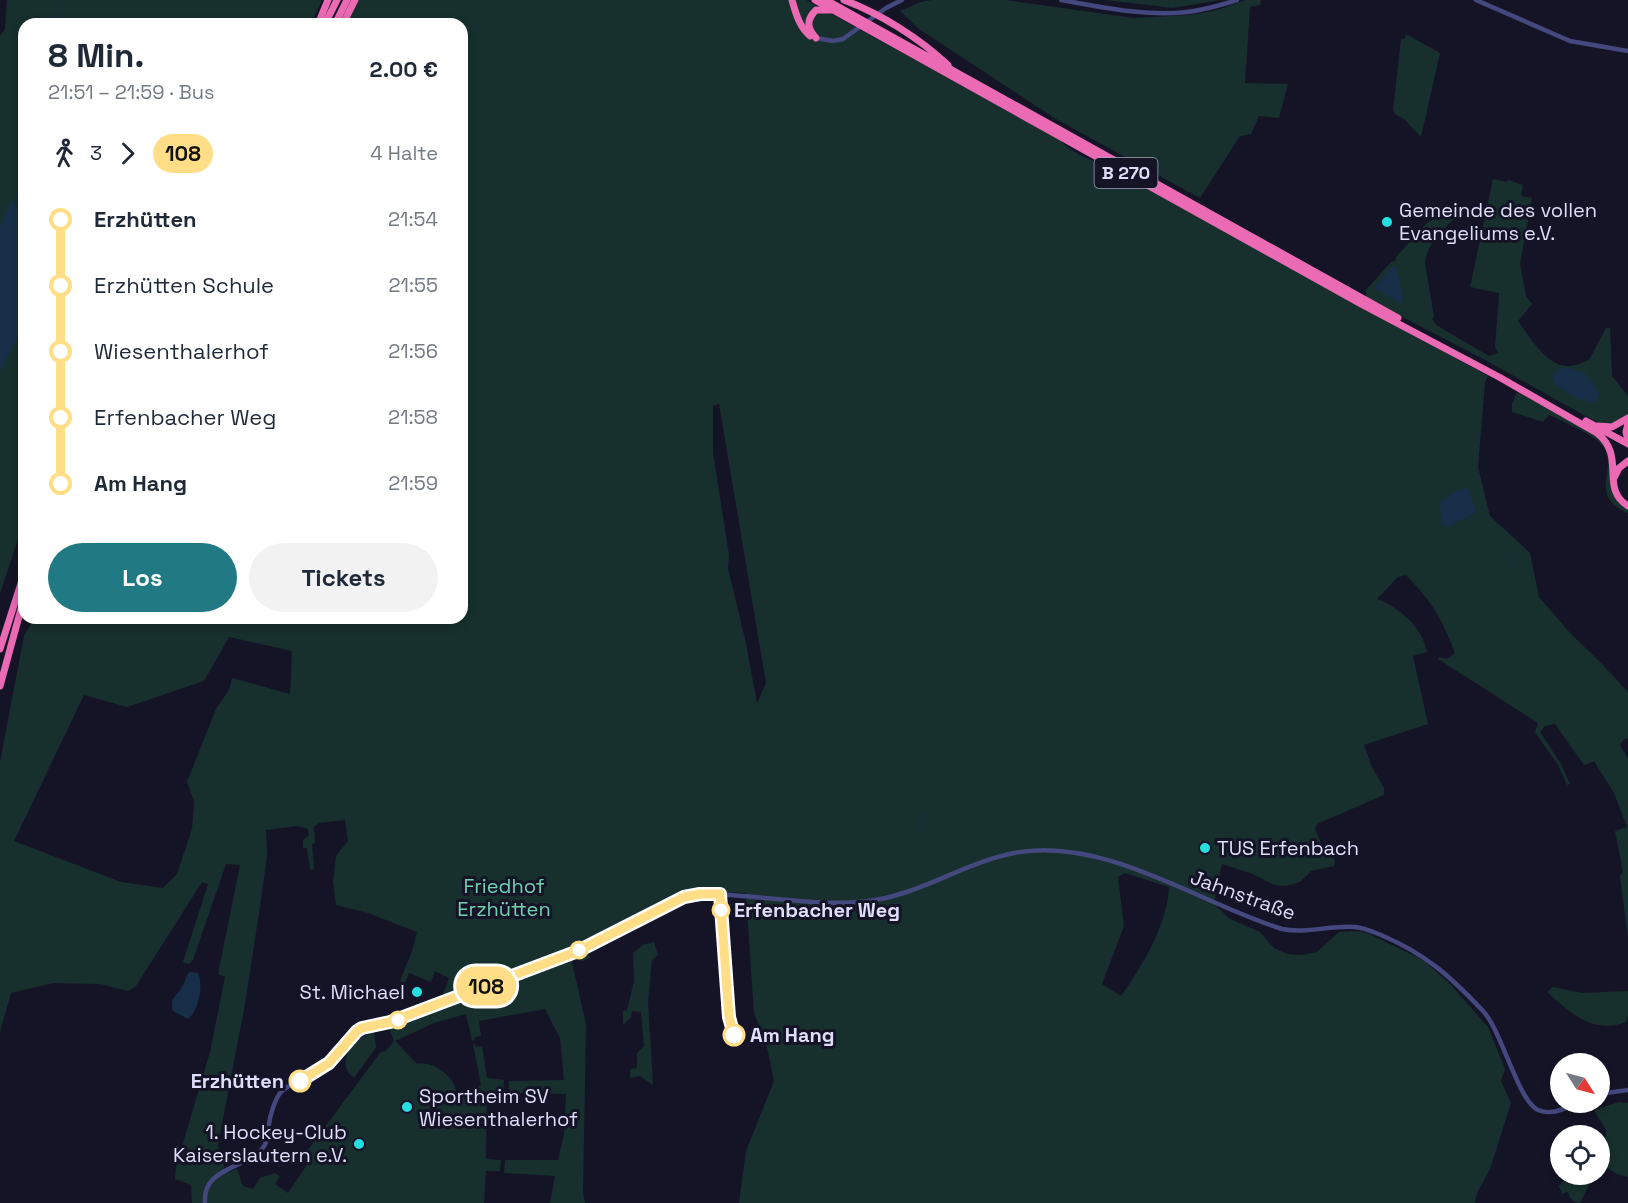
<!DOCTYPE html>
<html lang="de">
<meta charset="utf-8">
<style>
body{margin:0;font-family:"Space Grotesk",sans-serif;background:#f2f2f3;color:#1f2937;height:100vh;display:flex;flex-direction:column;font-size:22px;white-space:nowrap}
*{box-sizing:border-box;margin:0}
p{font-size:20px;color:#747a83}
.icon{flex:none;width:33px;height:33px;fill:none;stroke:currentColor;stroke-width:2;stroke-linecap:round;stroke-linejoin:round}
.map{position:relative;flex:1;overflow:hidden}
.sheet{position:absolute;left:18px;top:18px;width:450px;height:606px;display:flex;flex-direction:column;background:#fff;border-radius:18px;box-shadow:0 3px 9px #0003}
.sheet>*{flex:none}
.badge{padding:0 12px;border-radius:20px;font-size:21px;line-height:39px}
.needle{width:39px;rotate:126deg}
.tools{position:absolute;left:1550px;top:1053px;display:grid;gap:12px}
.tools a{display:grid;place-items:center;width:60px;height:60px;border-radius:50%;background:#fff;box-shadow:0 3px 9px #0003;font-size:30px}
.map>.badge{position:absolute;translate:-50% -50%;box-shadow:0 0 0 3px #fff}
.legs{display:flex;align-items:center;gap:9px;height:66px;padding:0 30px;font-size:20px}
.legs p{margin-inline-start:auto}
.summary{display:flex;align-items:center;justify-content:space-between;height:102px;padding:0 30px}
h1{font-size:33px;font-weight:800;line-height:45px}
.cta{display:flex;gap:12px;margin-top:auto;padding:12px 30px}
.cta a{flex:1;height:69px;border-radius:36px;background:#217a83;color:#fff;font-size:24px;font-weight:800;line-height:69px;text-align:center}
.cta a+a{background:#f2f2f3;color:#1f2937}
ul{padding:0 30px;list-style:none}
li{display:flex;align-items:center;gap:21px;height:66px;font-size:22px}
li i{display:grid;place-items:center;width:9px;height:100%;margin:0 8px;background:currentColor}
li i::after{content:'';width:15px;height:15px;margin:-8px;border:4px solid;border-radius:50%;background:#fff}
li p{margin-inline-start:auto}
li:first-child i{background:linear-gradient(#0000 50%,currentColor 0)}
li:last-child i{background:linear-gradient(currentColor 50%,#0000 0)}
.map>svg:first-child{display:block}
.green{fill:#17302d;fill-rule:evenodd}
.water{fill:#162e48}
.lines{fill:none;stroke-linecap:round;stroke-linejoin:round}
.stream{stroke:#162e48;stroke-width:1.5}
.minor{stroke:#45487f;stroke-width:4.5}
.highway{stroke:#ea6ab3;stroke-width:7}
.line-1-casing{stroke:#fff;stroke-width:14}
.line-1{stroke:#ffde87;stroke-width:9}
.poi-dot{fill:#24dee0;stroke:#151427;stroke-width:2}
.stop-1-dot{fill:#fff;stroke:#ffde87;stroke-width:3}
.labels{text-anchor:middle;stroke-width:6;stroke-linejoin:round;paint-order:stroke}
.shield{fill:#151427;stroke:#a2a1bb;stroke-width:1.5}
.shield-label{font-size:18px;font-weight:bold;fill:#dfdefa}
.poi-label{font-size:20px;fill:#dfdefa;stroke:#151427;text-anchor:start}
.park-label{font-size:20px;fill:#73d1b1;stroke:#151427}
.street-label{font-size:20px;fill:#dfdefa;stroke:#151427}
.stop-label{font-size:20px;font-weight:bold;fill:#dfdefa;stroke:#151427;text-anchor:start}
</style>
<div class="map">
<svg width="1628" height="1203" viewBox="0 0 1628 1203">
<rect width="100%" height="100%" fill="#151427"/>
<path class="green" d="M7,0h315l-11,24h-287v497l-24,72v-557l5,-7z
M359,0h447l253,139c9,11 30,22 43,24l386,213 -3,6 -7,85 12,49 40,37 9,44 32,37 28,27 29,31v46l-5,2 -3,5 8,14v180l-8,-63 3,-4 -8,-41 12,-4 -13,-34 -20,-32 -10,4 -29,-41 -10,2 -5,6 21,32 9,20 -3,1 -9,-20 -23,-33 3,-9 -100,-64 1,-2 8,2 8,-6c-14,-36 -22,-50 -49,-78l-8,2 -21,22c22,8 46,29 50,53l-14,4 15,68 -64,21 8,22 12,21v7l-67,29 -2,5 6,14 14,17 -1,6 -23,5 -11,11 -14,4 -12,-1 -21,-11 -31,-10 -8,40 16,15 30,13 14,16 13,6 14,1 16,-3 22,-20 18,-1 10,2 56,27 27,24 38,43 17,42 -4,12 10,22 -21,66 -13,24 -2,10h-736l7,-52 28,-70 -9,-43 -11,-24 -8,-121 -33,-2 -27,2 -117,54 2,10 14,-6 5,5 -2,3 -5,2 -12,-3 15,66 -3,168 2,11h-35l5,-27 -51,-3 1,-13h53l6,-25 2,-41 -57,-1v-12l55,-1 -4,-42 -15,-29 -66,12 2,15 -7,1 1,3 -3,1 -6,-27 -32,9 -39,18 21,22c3,1 7,0 10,1 12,1 31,16 30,29l25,-8 -8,-41h2l1,3 6,-1 5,32 17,2 -1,12h-16l-1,67 15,1 -1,11h-14l-2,32h-292l-1,-18 -16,-6 1,-12 34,-115 15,-75 -7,-3 22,-109 -14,-1 -33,96 -4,4 -6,-2 25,-78 -6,-2 -66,104 -8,5 -28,-7 -46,-1 -43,10 -11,39v-270l24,-126 10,-18h428v-594h-116zM719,404l47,279 -9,20 -12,-64 -17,-71 1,-13 -16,-102v-47zM229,637l63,14 -2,43 -58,-16 -3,12 -13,19 -29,73 7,19 -2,28 -15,45 -14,14 -42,-6 -107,-41 70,-146 43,12 77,-26zM345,820l3,21 -12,15 -3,26 3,23 32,8 49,19 -5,19 -12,30 4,3 5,-11 22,9 4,-11 14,7 -11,30 -50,18 6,15 -7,9 -7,3 -73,98 2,11 -21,31 -13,-9 5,-7 -5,-4 -15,5 -7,11 -10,-3 -6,-17 -11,4 -8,-28 27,-141 16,-104 6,-44 -1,-26 31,-4 11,3 1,6 -6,5v8h4l3,22 4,-1 -2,-25 3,-1 -1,-16 5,-4zM1125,873l44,14c-1,36 -27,80 -48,109l-19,-12 22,-58 -6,-49z
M932,0h73l128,18 58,-3 26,-5 29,-10h15l-1,5 -10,2 -5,76 43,1 -9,34 -20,-2 -8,18 -11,2 -40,62 -144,-79 -137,-90 -19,-18 21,-9z
M1105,0h115l-47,8z
M1406,34l34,19 -19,84 -17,-18 -9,-5 -2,-4 8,-71h4z
M1493,179l14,3 1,-2 15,5 -2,11 11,2 -12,66 6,32 6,8 -14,17c12,16 29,47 53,45 6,-1 13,-4 18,-6l17,-32h4l2,48 16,20v18c-11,12 -23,11 -37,5l-102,-57 -123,-64v-8l26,-29 2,1 2,-2v-3l31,-34 31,-18h2l3,6c-16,15 -35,28 -38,52l9,54 -2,2 4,6 53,31 9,-3 -3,-6 4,-54 -29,-6z
M1517,392c17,9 79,38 88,52 14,24 -8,49 23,65v4c-43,-18 -7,-45 -26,-68 -11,-12 -38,-23 -53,-30l-6,7 -31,-10v-8z
M654,942l4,13 -6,5 -4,42 5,83 -13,-9 -10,2v-9l7,-1v-15l7,-7 -3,-34 -9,-1 -1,6 -8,8v-14l4,-1 7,-29 -1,-28 10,-8z
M1553,987l29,6 46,-2v24l-2,7c-34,13 -56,-10 -79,-30z
M374,1032l2,15 -22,31c-21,-16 1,-41 20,-46z
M1619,1102l9,1v74l-11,-3 -18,-11v-24h4l3,-2v-7l-12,-20z
M1569,1174l25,1 -14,28c-6,0 -11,-5 -12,-11l-6,2 -3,-8z"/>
<path class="water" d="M14,203l10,17v98l-8,22 -16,31v-144l10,-23z
M1393,266l4,2 6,31 -3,5 -25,-17z
M1561,368h7l18,5 13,19 -2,10 -8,1 -5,-4 -2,2 -27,-16 -3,-8 4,-6z
M1467,487l9,25c-8,6 -19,9 -29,16l-6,-7 -1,-19 13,-9z
M190,972l8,1c6,12 0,39 -10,46l-15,-8c-4,-16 5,-14 10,-26 3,-5 2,-9 7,-13z"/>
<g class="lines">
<path class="stream" d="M59,24l1,-24
M14,203l10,-32
M1470,517l1,3
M1513,559l2,-3
M1510,563l1,-2
M917,829l9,-17"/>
<path class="minor" d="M1061,0c41,7 85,17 126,12 17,-2 34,-7 50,-12
M1476,0l94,41 58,10
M816,38l17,3 10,-2 43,-31 16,-8
M1599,1094l29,-4
M205,1203c-3,-35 39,-34 57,-54 7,-8 5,-15 7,-25 1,-9 6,-24 11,-31 5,-7 38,-22 47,-29 12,-10 19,-26 32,-34 9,-5 21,-4 31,-8l174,-65 124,-62c18,-4 37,0 54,1 39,3 79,9 118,6 57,-4 104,-41 160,-50 89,-13 179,51 262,77 24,5 49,-4 73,-2 10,1 18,5 26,8 45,19 70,42 102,76 19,20 35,90 55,99 14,6 28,-1 39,-8"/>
<path class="highway" d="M792,0c4,14 7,26 18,36
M815,0l546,304 138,73 98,56c30,24 2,55 31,73
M826,0l572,318
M844,0c37,14 75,38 104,65
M318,24l10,-24
M325,24l12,-24
M335,24l12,-24
M343,24l12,-24
M816,38c-9,-10 -10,-18 0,-28h15
M1586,421l42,23
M1628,423l-2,9 2,9
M1598,426l14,1 16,-9
M1614,478l5,-10 9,-7
M0,649l24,-75
M0,686l24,-88"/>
</g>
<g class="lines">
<g class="line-1-casing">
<path id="line-1" d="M300,1081l29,-18 28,-32 5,-3 28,-6 188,-71 106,-54 16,-3h20l9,123 5,18"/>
</g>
<use href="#line-1" class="line-1"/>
</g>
<g class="poi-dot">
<circle cx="1387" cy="222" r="6"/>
<circle cx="1205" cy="848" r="6"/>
<circle cx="417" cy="992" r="6"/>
<circle cx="407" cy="1107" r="6"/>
<circle cx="359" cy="1144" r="6"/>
</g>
<g class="stop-1-dot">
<circle cx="721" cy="910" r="8"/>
<circle cx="579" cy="950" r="8"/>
<circle cx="398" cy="1020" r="8"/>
<circle cx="734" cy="1035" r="10"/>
<circle cx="300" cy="1081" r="10"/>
</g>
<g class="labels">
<rect class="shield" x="1094.5" y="158" width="63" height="30" rx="4.5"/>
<g class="shield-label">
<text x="1126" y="179">B 270</text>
</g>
<g class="poi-label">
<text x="1399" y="217">Gemeinde des vollen<tspan x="1399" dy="23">Evangeliums e.V.</tspan></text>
<text x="1217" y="855">TUS Erfenbach</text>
<text x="405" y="999" text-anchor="end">St. Michael</text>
<text x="419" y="1103">Sportheim SV<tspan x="419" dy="23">Wiesenthalerhof</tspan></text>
<text x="347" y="1139" text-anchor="end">1. Hockey-Club<tspan x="347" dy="23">Kaiserslautern e.V.</tspan></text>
</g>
<g class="park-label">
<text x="504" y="893">Friedhof<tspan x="504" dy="23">Erzhütten</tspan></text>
</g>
<g class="street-label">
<text transform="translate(1243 895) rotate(20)" y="7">Jahnstraße</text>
</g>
<g class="stop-label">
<text x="734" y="917">Erfenbacher Weg</text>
<text x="750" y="1042">Am Hang</text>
<text x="284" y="1088" text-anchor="end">Erzhütten</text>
</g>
</g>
</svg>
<div class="tools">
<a><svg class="needle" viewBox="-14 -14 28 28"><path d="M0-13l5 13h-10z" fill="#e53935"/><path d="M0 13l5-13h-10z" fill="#747a83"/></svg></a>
<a><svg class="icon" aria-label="locate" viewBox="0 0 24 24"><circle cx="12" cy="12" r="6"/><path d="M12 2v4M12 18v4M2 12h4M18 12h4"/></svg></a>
</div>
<b class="badge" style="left:486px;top:986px;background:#ffde87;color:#111">108</b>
<section class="sheet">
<div class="summary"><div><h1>8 Min.</h1><p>21:51 – 21:59 · Bus</p></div><b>2.00 €</b></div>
<div class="legs"><svg class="icon" aria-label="walk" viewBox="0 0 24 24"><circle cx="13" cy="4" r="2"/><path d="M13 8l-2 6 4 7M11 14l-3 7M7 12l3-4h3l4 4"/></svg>3<svg class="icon" aria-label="forward" viewBox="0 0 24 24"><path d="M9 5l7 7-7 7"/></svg><b class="badge" style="background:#ffde87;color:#111">108</b><p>4 Halte</p></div>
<ul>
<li><i style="color:#ffde87"></i><b>Erzhütten</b><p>21:54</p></li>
<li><i style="color:#ffde87"></i><span>Erzhütten Schule</span><p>21:55</p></li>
<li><i style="color:#ffde87"></i><span>Wiesenthalerhof</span><p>21:56</p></li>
<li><i style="color:#ffde87"></i><span>Erfenbacher Weg</span><p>21:58</p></li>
<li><i style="color:#ffde87"></i><b>Am Hang</b><p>21:59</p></li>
</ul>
<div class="cta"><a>Los</a><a>Tickets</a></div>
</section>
</div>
